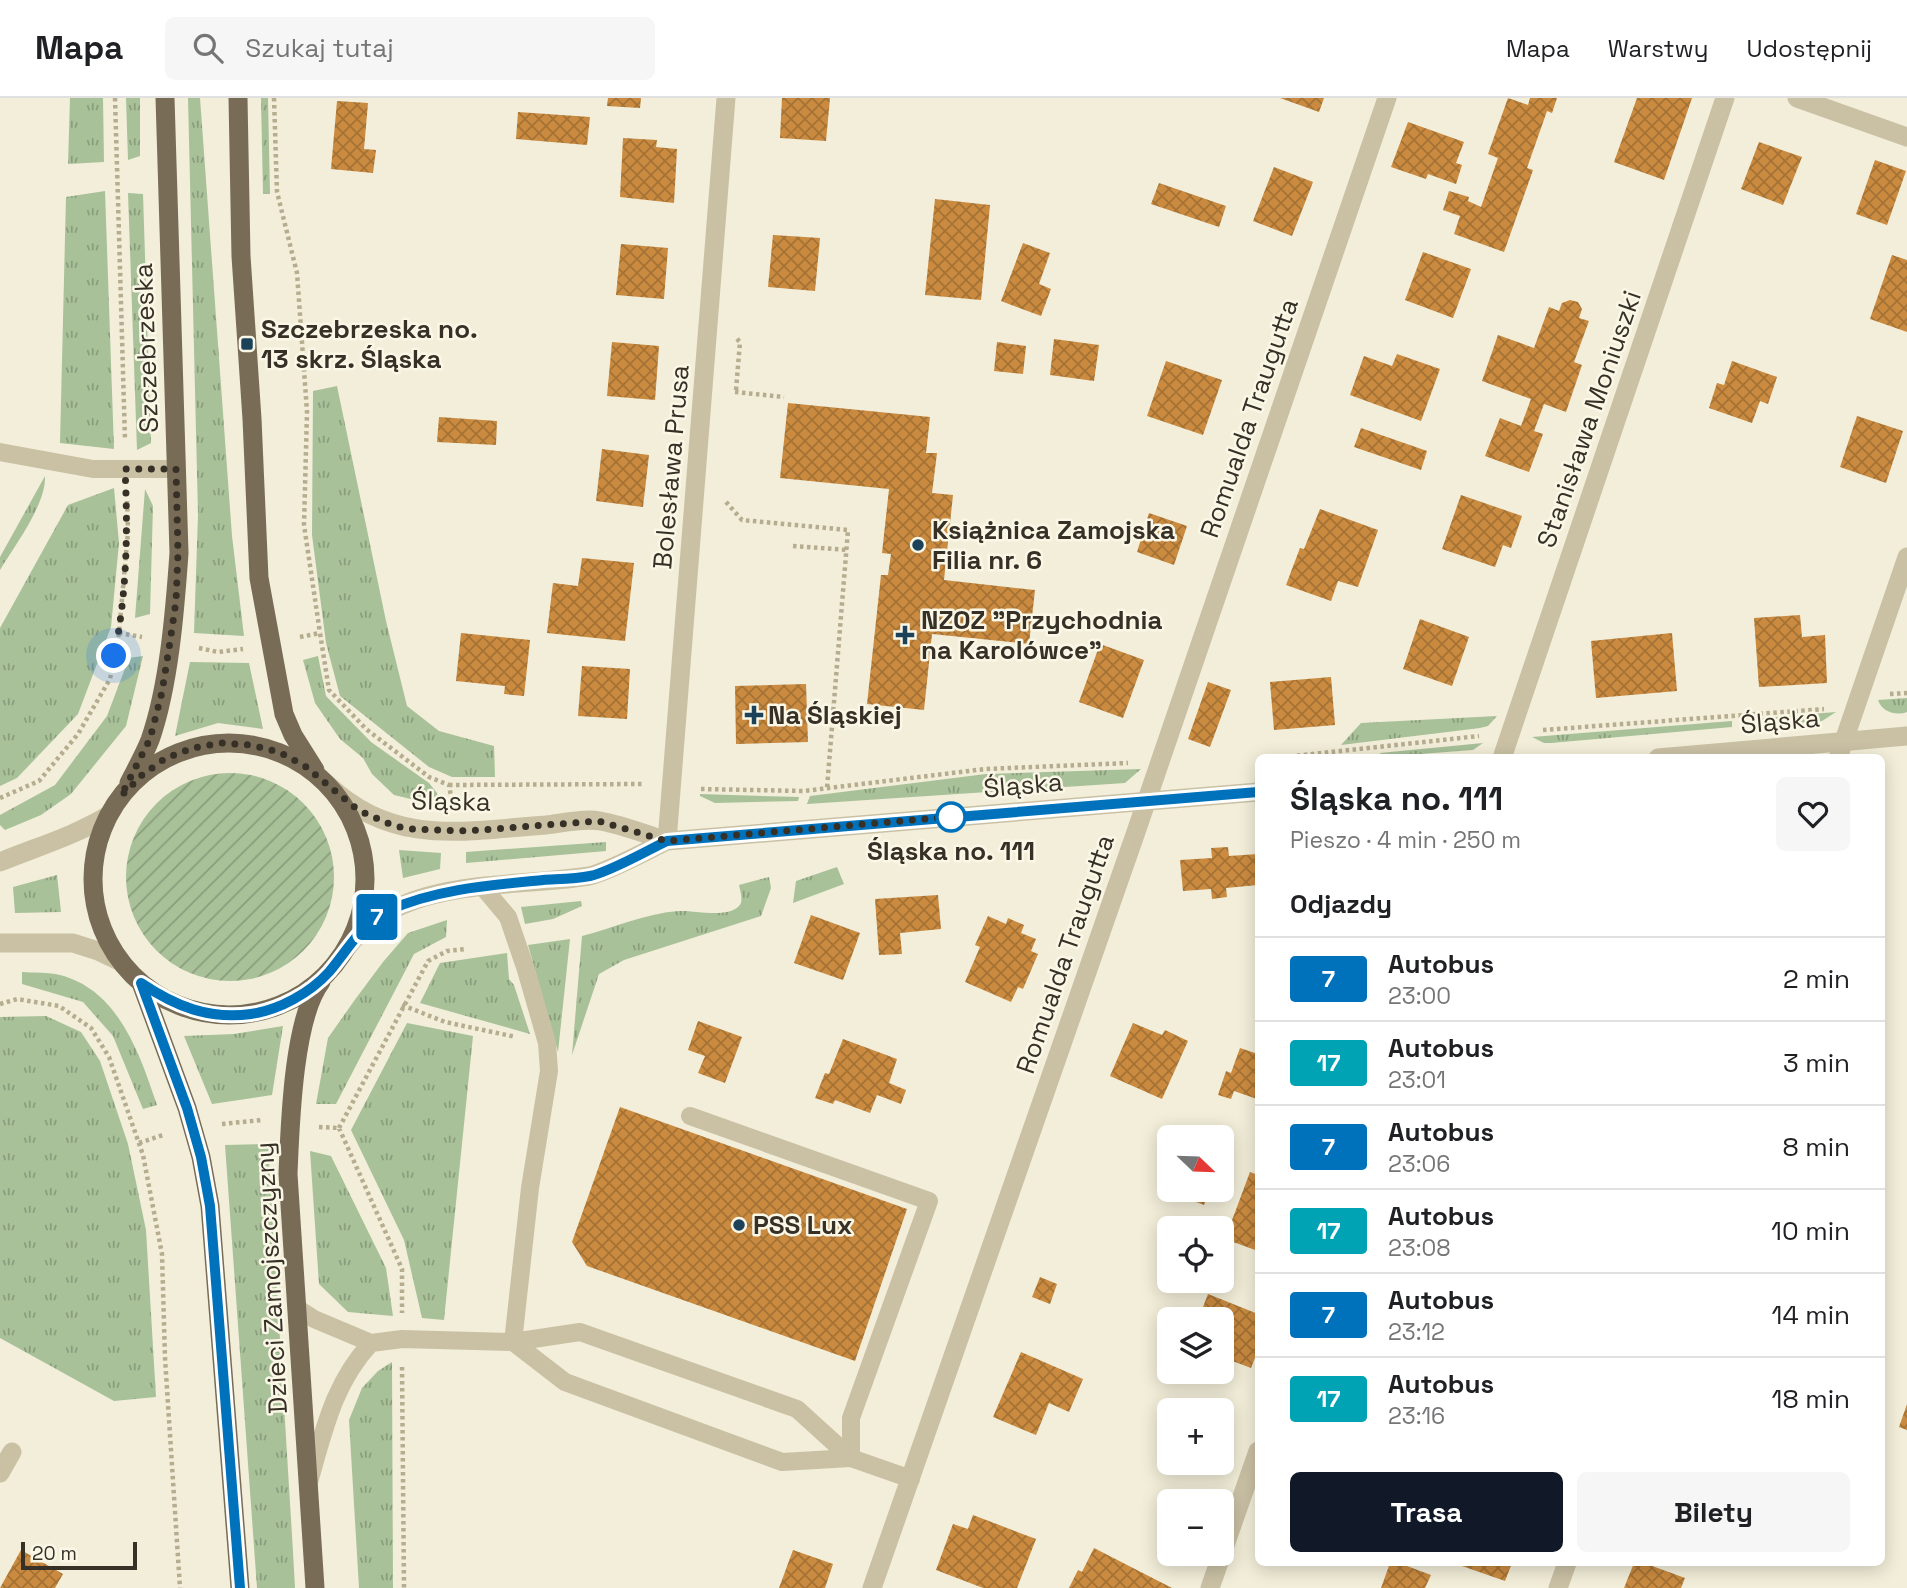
<!DOCTYPE html>
<html lang="pl">
<meta charset="utf-8">
<style>
body{margin:0;font-family:"Space Grotesk",sans-serif;background:#f6f6f6;color:#202124;height:100vh;display:flex;flex-direction:column;font-size:26px;white-space:nowrap}
*{box-sizing:border-box;margin:0}
p{font-size:23px;color:#757577}
.icon{flex:none;width:38px;height:38px;fill:none;stroke:currentColor;stroke-width:2;stroke-linecap:round;stroke-linejoin:round}
.map{position:relative;flex:1;overflow:hidden}
.details{position:absolute;left:1255px;top:656px;width:630px;height:812px;display:flex;flex-direction:column;background:#fff;border-radius:10px;box-shadow:0 4px 18px #0003}
.details>*{flex:none}
.badge{padding:0 14px;border-radius:5px;font-size:24px;line-height:46px}
.needle{width:46px;rotate:113deg}
.fabs{position:absolute;left:1157px;top:1027px;display:grid;gap:14px}
.fabs a{display:grid;place-items:center;width:77px;height:77px;border-radius:10px;background:#fff;box-shadow:0 4px 18px #0003;font-size:35px}
.scale{position:absolute;left:21px;bottom:18px;width:116px;box-sizing:border-box;padding-left:7px;border:4px solid #363026;border-top:0;font-size:19px;line-height:24px;white-space:nowrap;color:#363026;-webkit-text-stroke:5px #faf7e6;paint-order:stroke}
.you{position:absolute;width:35px;height:35px;margin:-18px;border:5px solid #fff;border-radius:50%;background:#1a73e8;box-shadow:0 0 0 10px #1a73e833}
.map>.badge{position:absolute;translate:-50% -50%;box-shadow:0 0 0 4px #fff}
h2{padding:0 35px;font-size:26px;line-height:63px}
.round{display:grid;place-items:center;flex:none;width:74px;height:74px;border-radius:10px;background:#f6f6f6}
.head{display:flex;align-items:center;justify-content:space-between;height:119px;padding:0 35px}
h1{font-size:33px;font-weight:700;line-height:52px}
.button{display:flex;gap:14px;margin-top:auto;padding:14px 35px}
.button a{flex:1;height:80px;border-radius:10px;background:#111827;color:#fff;font-size:28px;font-weight:700;line-height:80px;text-align:center}
.button a+a{background:#f6f6f6;color:#202124}
ul{padding:0;list-style:none}
li{display:flex;align-items:center;gap:21px;height:84px;padding:0 35px;border-top:2px solid #e0e0e0}
li div{flex:1}
li b{display:block;font-size:26px}
li em{font-style:normal}
li .badge{min-width:77px;font-weight:700;text-align:center}
header{display:flex;align-items:center;gap:42px;box-sizing:border-box;height:98px;padding:0 35px;background:#fff;border-bottom:2px solid #e0e0e0}
header strong{font-size:33px}
nav{display:flex;gap:38px;margin-inline-start:auto;font-size:24px}
.search{width:490px;height:63px;background:#f6f6f6;display:flex;align-items:center;gap:18px;box-sizing:border-box;padding:0 24px;border-radius:10px;color:#757577;font-size:26px}
.map>svg:first-child{display:block}
.grass{fill:url(#grass-tufts)}
.garden{fill:url(#garden-furrows)}
.building{fill:url(#building-cross-hatch)}
.lines{fill:none;stroke-linecap:round;stroke-linejoin:round}
.path{stroke:#b6ac8f;stroke-width:4.5;stroke-dasharray:3.5 3.5;stroke-linecap:butt}
.service{stroke:#cac1a5;stroke-width:18}
.minor{stroke:#cac1a5;stroke-width:19}
.tertiary{stroke:#cac1a5;stroke-width:19}
.primary{stroke:#786c57;stroke-width:19}
.line-casing{stroke:#fff;stroke-width:16}
.line{stroke:#0072bc;stroke-width:10}
.walk{stroke:#363026;stroke-width:7;stroke-dasharray:0 12.6}
.poi-dot{fill:#1b4259;stroke:#faf7e6;stroke-width:2.5}
.stop-dot{fill:#fff;stroke:#0072bc;stroke-width:3.5}
.labels{text-anchor:middle;stroke-width:5;stroke-linejoin:round;paint-order:stroke}
.poi-label{font-size:26px;font-weight:bold;fill:#363026;stroke:#faf7e6;text-anchor:start}
.street-label{font-size:26px;fill:#363026;stroke:#faf7e6}
.stop-label{font-size:26px;font-weight:bold;fill:#363026;stroke:#faf7e6}
</style>
<header>
<strong>Mapa</strong>
<div class="search"><svg class="icon" aria-label="search" viewBox="0 0 24 24"><circle cx="10" cy="10" r="6"/><path d="M15 15l6 6"/></svg>Szukaj tutaj</div>
<nav><a>Mapa</a><a>Warstwy</a><a>Udostępnij</a></nav>
</header>
<div class="map">
<svg width="1907" height="1490" viewBox="0 0 1907 1490">
<defs>
<pattern id="grass-tufts" width="24" height="20" patternUnits="userSpaceOnUse" patternTransform="scale(1.75)"><rect width="24" height="20" fill="#a8c199"/><path d="M3 7l-1-3M5 7V3M7 7l1-3M15 17l-1-3M17 17v-4M19 17l1-3" fill="none" stroke="#8a9d7d"/></pattern>
<pattern id="garden-furrows" width="10" height="10" patternUnits="userSpaceOnUse" patternTransform="scale(1.75)"><rect width="10" height="10" fill="#a8c199"/><path d="M-1 1l2-2M0 10L10 0M9 11l2-2" fill="none" stroke="#8a9d7d"/></pattern>
<pattern id="building-cross-hatch" width="8" height="8" patternUnits="userSpaceOnUse" patternTransform="scale(1.75)"><rect width="8" height="8" fill="#ca8b40"/><path d="M0 0l8 8M0 8l8-8" fill="none" stroke="#a57235"/></pattern>
</defs>
<rect width="100%" height="100%" fill="#f2eed9"/>
<path class="grass" d="M70,0h33l1,64 -36,2z
M126,0h14v58l-12,4z
M188,0h12l32,438 12,100 -50,-3 4,-118z
M261,0h7l2,96h-7z
M105,93l9,258 -54,-6 6,-246z
M128,95l15,1 8,249 -14,7z
M337,288l49,235 21,85 32,25 55,15 1,31h-43l-23,-10 -89,-71 -14,-53 -14,-108 1,-144z
M45,378c1,29 -30,69 -45,94v-13z
M114,390l5,55 -8,84 -33,87 -61,64 -17,8v-158l68,-123z
M145,391l8,17 -3,108 -15,4z
M143,558l-17,70 -55,68 -30,21 -36,15 -5,-5v-10l55,-30 52,-69 22,-58z
M318,558l8,40 45,46 58,41 8,10 3,13 -46,-11 -22,-21 -9,-16 -23,-19 -25,-36 -12,-43z
M190,564l59,1 14,66 -45,-6 -43,13z
M1907,600v14c-11,4 -25,0 -29,-12z
M1836,614l-14,9 -69,5 -1,-7z
M1497,618l-9,10 -8,2 -139,17 20,-22z
M1732,623v6l-181,16h-7l-12,-6z
M1483,645l-10,7 -92,7 -1,-4z
M1141,671l-16,14 -318,21 3,-8 176,-22z
M700,696l99,3 -1,4 -83,2 -15,-7z
M606,744v9l-140,12v-11z
M399,752l42,3 -1,16 -37,9z
M837,769l7,17 -51,19 3,-22z
M57,777l4,37 -46,1 -2,-26z
M769,779l2,11 -10,28 -137,44 -25,14 -27,81 10,-119c32,-8 64,-23 97,-25 15,-1 47,8 60,-5 5,-5 1,-15 0,-21z
M581,803l1,5 -29,13 -28,5 -4,-17z
M447,822l-1,17 -32,17 -78,150h-20l12,-66 26,-37 29,-39 25,-29z
M570,841l-12,113 -30,-107z
M507,855l2,26 5,6 16,49 -110,-31 20,-40z
M22,874c12,1 26,0 38,3 59,15 80,80 97,130l-14,4 -30,-73 -30,-34 -61,-18z
M46,918l35,16 19,29 28,83 18,86 10,167 -42,4 -114,-63v-321z
M407,925l66,13 -29,284 -22,-2 -18,-78 -53,-110z
M283,928l-11,69 -60,9 -28,-68 50,-2z
M268,1046l25,408 2,36h-38l-32,-443z
M310,1053l21,5 55,112 7,48 -45,-4 -29,-28z
M392,1264l1,226h-34l-10,-168 13,-32 16,-17z"/>
<path class="garden" d="M126 779a104 104 0 1 1 208 0a104 104 0 1 1-208 0Z"/>
<path class="building" d="M608,0h33l-1,10 -33,-2z
M782,0h48l-4,43 -46,-3z
M1280,0h44l-5,14z
M1508,0l20,7 2,-7h27l-5,15 -5,-2 -20,57 6,2 -29,82 -50,-18 6,-18 -17,-6 6,-19 20,6 -1,4 13,6 17,-49 -10,-4z
M1637,0h55l-28,82 -50,-18z
M337,3l31,2 -4,46 12,1 -3,23 -42,-4z
M518,14l72,5 -3,28 -71,-6z
M1408,24l56,20 -8,21 6,2 -6,19 -28,-10 -2,5 -35,-12z
M623,40l34,2 -1,7 21,2 -3,54 -54,-6z
M1759,44l43,15 -19,48 -42,-16z
M1875,62l31,11 -19,54 -31,-11z
M1274,69l39,15 -21,54 -39,-15z
M1159,85l67,23 -7,21 -68,-23z
M935,101l55,6 -9,95 -56,-5z
M773,137l47,3 -5,53 -47,-4z
M1023,145l27,10 -11,31 12,5 -10,27 -40,-15z
M621,146l47,4 -4,51 -48,-4z
M1423,154l48,17 -18,49 -48,-18z
M1892,157l15,5v72l-37,-13z
M1570,202l8,2 4,7 -3,9 10,3 -15,41 8,3 -16,47 -22,-8 -10,27 9,3 -14,38 -44,-16 15,-38 21,8 10,-27 -49,-18 16,-46 36,13 15,-41 10,4 3,-8z
M1054,241l45,6 -5,36 -44,-6z
M612,244l47,4 -4,54 -48,-4z
M997,244l29,4 -3,28 -29,-3z
M1397,256l43,15 -19,52 -71,-26 14,-39 28,10z
M1166,263l56,19 -19,55 -56,-19z
M1732,263l45,16 -9,27 -8,-3 -8,22 -43,-15 8,-25 7,2z
M788,305l142,14 -4,36h11l-5,40 21,2 -9,85 91,10 -6,54 -97,-10 -8,76 -57,-6 14,-129h7l3,-21 -9,-1 7,-64 -109,-11z
M1857,318l46,15 -17,52 -46,-16z
M439,319l58,4 -1,24 -59,-3z
M1361,330l66,23 -6,19 -67,-23z
M602,351l47,6 -6,52 -47,-6z
M1461,397l61,21 -11,32 -8,-3 -8,22 -53,-18z
M1320,411l58,21 -20,57 -20,-6 -7,20 -45,-16 14,-37 4,1z
M1149,415l38,13 -13,39 -37,-13z
M582,460l52,5 -9,78 -78,-8 6,-50 25,3z
M1800,517l2,22 23,-2 2,48 -68,4 -5,-69z
M1420,521l49,18 -17,49 -49,-17z
M461,535l69,7 -6,56 -20,-2 1,-8 -49,-5z
M1672,535l5,58 -81,7 -5,-57z
M1100,546l44,16 -21,58 -44,-16z
M582,568l48,3 -3,50 -49,-3z
M1331,579l4,48 -61,5 -4,-48z
M1208,584l23,8 -21,57 -22,-8z
M806,586l2,58 -72,2 -1,-58z
M1228,749l1,9 29,-2v31l-32,3 1,9 -15,2 -1,-10 -28,2 -3,-31 32,-2 -1,-10z
M938,797l3,34 -41,4 2,21 -23,1 -4,-56z
M811,817l49,18 -17,47 -49,-17z
M988,818l18,8 2,-6 16,7 -3,8 15,6 -5,12 7,3 -15,35 -5,-2 -7,15 -46,-20 15,-35 -5,-2z
M698,923l44,16 -17,46 -27,-10 7,-17 -17,-6z
M1133,925l29,12 3,-5 23,11 -26,58 -52,-23z
M843,941l54,20 -8,24 17,7 -5,14 -24,-9 -7,18 -35,-13 -2,4 -18,-6 10,-25 4,1z
M1240,950l18,6 -1,45 -23,-8 -3,8 -13,-4 8,-24 5,2z
M620,1009l287,102 -52,152 -268,-95 -15,-24z
M1204,1031l25,10 -7,18v-19h-21z
M1250,1074l8,3v76l-33,-12z
M1182,1092h27l-5,15 -24,-9z
M1040,1179l17,7 -7,20 -18,-7z
M1208,1196l50,20v36l-7,18 -29,-11v-37h-24z
M1021,1254l62,27 -14,33 -20,-9 -13,32 -43,-18z
M1907,1306v26l-8,-3z
M973,1417l63,24 -19,49h-34l-47,-18 17,-46 15,5z
M1094,1450l78,40h-103l9,-18 4,2z
M21,1452l42,24 -8,14h-55z
M793,1452l40,14 -8,24h-46z
M1390,1465h9l32,12 -6,13h-44z
M1463,1465h49l-7,18 -43,-15z
M1634,1465h10l41,15 -4,10h-57z"/>
<g class="lines">
<path class="path" d="M115,0l10,342
M274,0l3,94 20,81 10,139 -3,113 16,108
M736,292l4,-48 -4,-4
M735,294l49,5
M726,404l16,18 106,10 -21,258
M793,448l54,4
M119,535l23,4
M300,539l20,-4 9,57 37,39 63,48 20,8 3,17
M199,550l19,4 25,-3
M1890,596l17,-1
M1543,632l281,-21
M1276,660l203,-22
M449,687l195,-1
M701,691l103,2 181,-22 143,-6
M0,700l39,-17 39,-47 32,-55 9,-46 9,-101 -1,-34
M0,906l17,-5 42,7 32,22 18,29 34,98 19,99 3,104 15,230
M402,907l43,17 71,15
M222,1026l40,-4
M319,1029l20,1
M339,1030l63,141v44
M339,1030l89,-167 19,-10 18,-2
M139,1045l24,-8
M402,1269l2,221"/>
<path class="service" d="M0,354l93,17h83
M482,788l26,31 18,53 21,73 2,28 -19,117 -17,154
M297,1210l17,11 57,24 31,-4 111,3 67,-10 217,77 54,49 60,21
M513,1244l52,40 217,80 69,-4v-40l78,-217 -239,-85
M309,1384c15,-51 24,-98 62,-139"/>
<path class="minor" d="M1797,0l110,39
M1502,660l223,-660
M1838,660l69,-201
M667,743l59,-743
M0,1375l12,-21
M872,1490l265,-759 250,-731
M1210,1490l48,-137
M1558,1490l9,-25"/>
<path class="tertiary" d="M1658,660l249,-22
M328,687c66,62 135,46 218,40 17,-2 38,-7 54,-4 23,4 45,13 67,20
M0,764c39,-16 72,-25 109,-47
M0,845h73l25,8 23,11
M346,851c54,-74 163,-60 243,-73 19,-4 59,-26 78,-35l591,-49"/>
<path class="primary" d="M238,0l3,158 11,163 7,159 25,136 9,21 22,35
M93 781a136 136 0 1 1 272 0a136 136 0 1 1-272 0Z
M129,685c7,-14 15,-28 21,-43 19,-54 25,-130 29,-187l-14,-455
M141,885l46,125 14,49 9,49 30,382
M315,1490l-27,-414c2,-47 5,-156 33,-192"/>
</g>
<g class="lines">
<g class="line-casing">
<path id="line" d="M240,1490l-30,-382 -9,-49 -14,-49 -46,-125c34,23 68,37 110,31 28,-4 59,-21 78,-42 19,-22 31,-47 58,-61 48,-22 104,-26 156,-31 15,-1 32,-1 47,-4 20,-4 58,-26 77,-35l591,-49"/>
</g>
<use href="#line" class="line"/>
<path class="walk" d="M114,558c13,-62 14,-124 11,-187h51l2,84 -2,48 -6,41 -8,50 -12,47 -29,57 21,-21 24,-17 27,-10 29,-5 29,2 28,7 26,14 53,44 36,16 18,3 55,2 131,-10 69,20 293,-25 -9,1"/>
</g>
<g class="poi-dot">
<rect x="240" y="239" width="14" height="14" rx="3.5"/>
<circle cx="918" cy="447" r="7"/>
<path d="M901.5 526.5h7v7h7v7h-7v7h-7v-7h-7v-7h7z"/>
<path d="M750.5 606.5h7v7h7v7h-7v7h-7v-7h-7v-7h7z"/>
<circle cx="739" cy="1127" r="7"/>
</g>
<circle class="stop-dot" cx="951" cy="719" r="14"/>
<g class="labels">
<g class="poi-label">
<text x="261" y="240">Szczebrzeska no.<tspan x="261" dy="30">13 skrz. Śląska</tspan></text>
<text x="932" y="441">Książnica Zamojska<tspan x="932" dy="30">Filia nr. 6</tspan></text>
<text x="921" y="531">NZOZ "Przychodnia<tspan x="921" dy="30">na Karolówce"</tspan></text>
<text x="768" y="626">Na Śląskiej</text>
<text x="753" y="1136">PSS Lux</text>
</g>
<g class="street-label">
<text transform="translate(146 250) rotate(-92)" y="9">Szczebrzeska</text>
<text transform="translate(1249 320) rotate(-71)" y="9">Romualda Traugutta</text>
<text transform="translate(1589 321) rotate(-71)" y="9">Stanisława Moniuszki</text>
<text transform="translate(671 369) rotate(-85)" y="9">Bolesława Prusa</text>
<text transform="translate(1780 623) rotate(-5)" y="9">Śląska</text>
<text transform="translate(1023 687) rotate(-5)" y="9">Śląska</text>
<text transform="translate(451 703) rotate(1)" y="9">Śląska</text>
<text transform="translate(1065 856) rotate(-71)" y="9">Romualda Traugutta</text>
<text transform="translate(271 1180) rotate(-93)" y="9">Dzieci Zamojszczyzny</text>
</g>
<g class="stop-label">
<text x="951" y="762">Śląska no. 111</text>
</g>
</g>
</svg>
<div class="fabs">
<a><svg class="needle" viewBox="-14 -14 28 28"><path d="M0-13l5 13h-10z" fill="#e53935"/><path d="M0 13l5-13h-10z" fill="#757577"/></svg></a>
<a><svg class="icon" aria-label="locate" viewBox="0 0 24 24"><circle cx="12" cy="12" r="6"/><path d="M12 2v4M12 18v4M2 12h4M18 12h4"/></svg></a>
<a><svg class="icon" aria-label="layers" viewBox="0 0 24 24"><path d="M12 4l9 5-9 5-9-5zM3 14l9 5 9-5"/></svg></a>
<a>+</a>
<a>−</a>
</div>
<div class="scale">20 m</div>
<div class="you" style="left:114px;top:558px"></div>
<b class="badge" style="left:377px;top:819px;background:#0072bc;color:#fff">7</b>
<section class="details">
<div class="head"><div><h1>Śląska no. 111</h1><p>Pieszo · 4 min · 250 m</p></div><a class="round"><svg class="icon" aria-label="heart" viewBox="0 0 24 24"><path d="M12 20l-8-8c-3-5 5-10 8-4 3-6 11-1 8 4z"/></svg></a></div>
<h2>Odjazdy</h2>
<ul>
<li><span class="badge" style="background:#0072bc;color:#fff">7</span><div><b>Autobus</b><p>23:00</p></div><em>2 min</em></li>
<li><span class="badge" style="background:#00a3b4;color:#fff">17</span><div><b>Autobus</b><p>23:01</p></div><em>3 min</em></li>
<li><span class="badge" style="background:#0072bc;color:#fff">7</span><div><b>Autobus</b><p>23:06</p></div><em>8 min</em></li>
<li><span class="badge" style="background:#00a3b4;color:#fff">17</span><div><b>Autobus</b><p>23:08</p></div><em>10 min</em></li>
<li><span class="badge" style="background:#0072bc;color:#fff">7</span><div><b>Autobus</b><p>23:12</p></div><em>14 min</em></li>
<li><span class="badge" style="background:#00a3b4;color:#fff">17</span><div><b>Autobus</b><p>23:16</p></div><em>18 min</em></li>
</ul>
<div class="button"><a>Trasa</a><a>Bilety</a></div>
</section>
</div>
